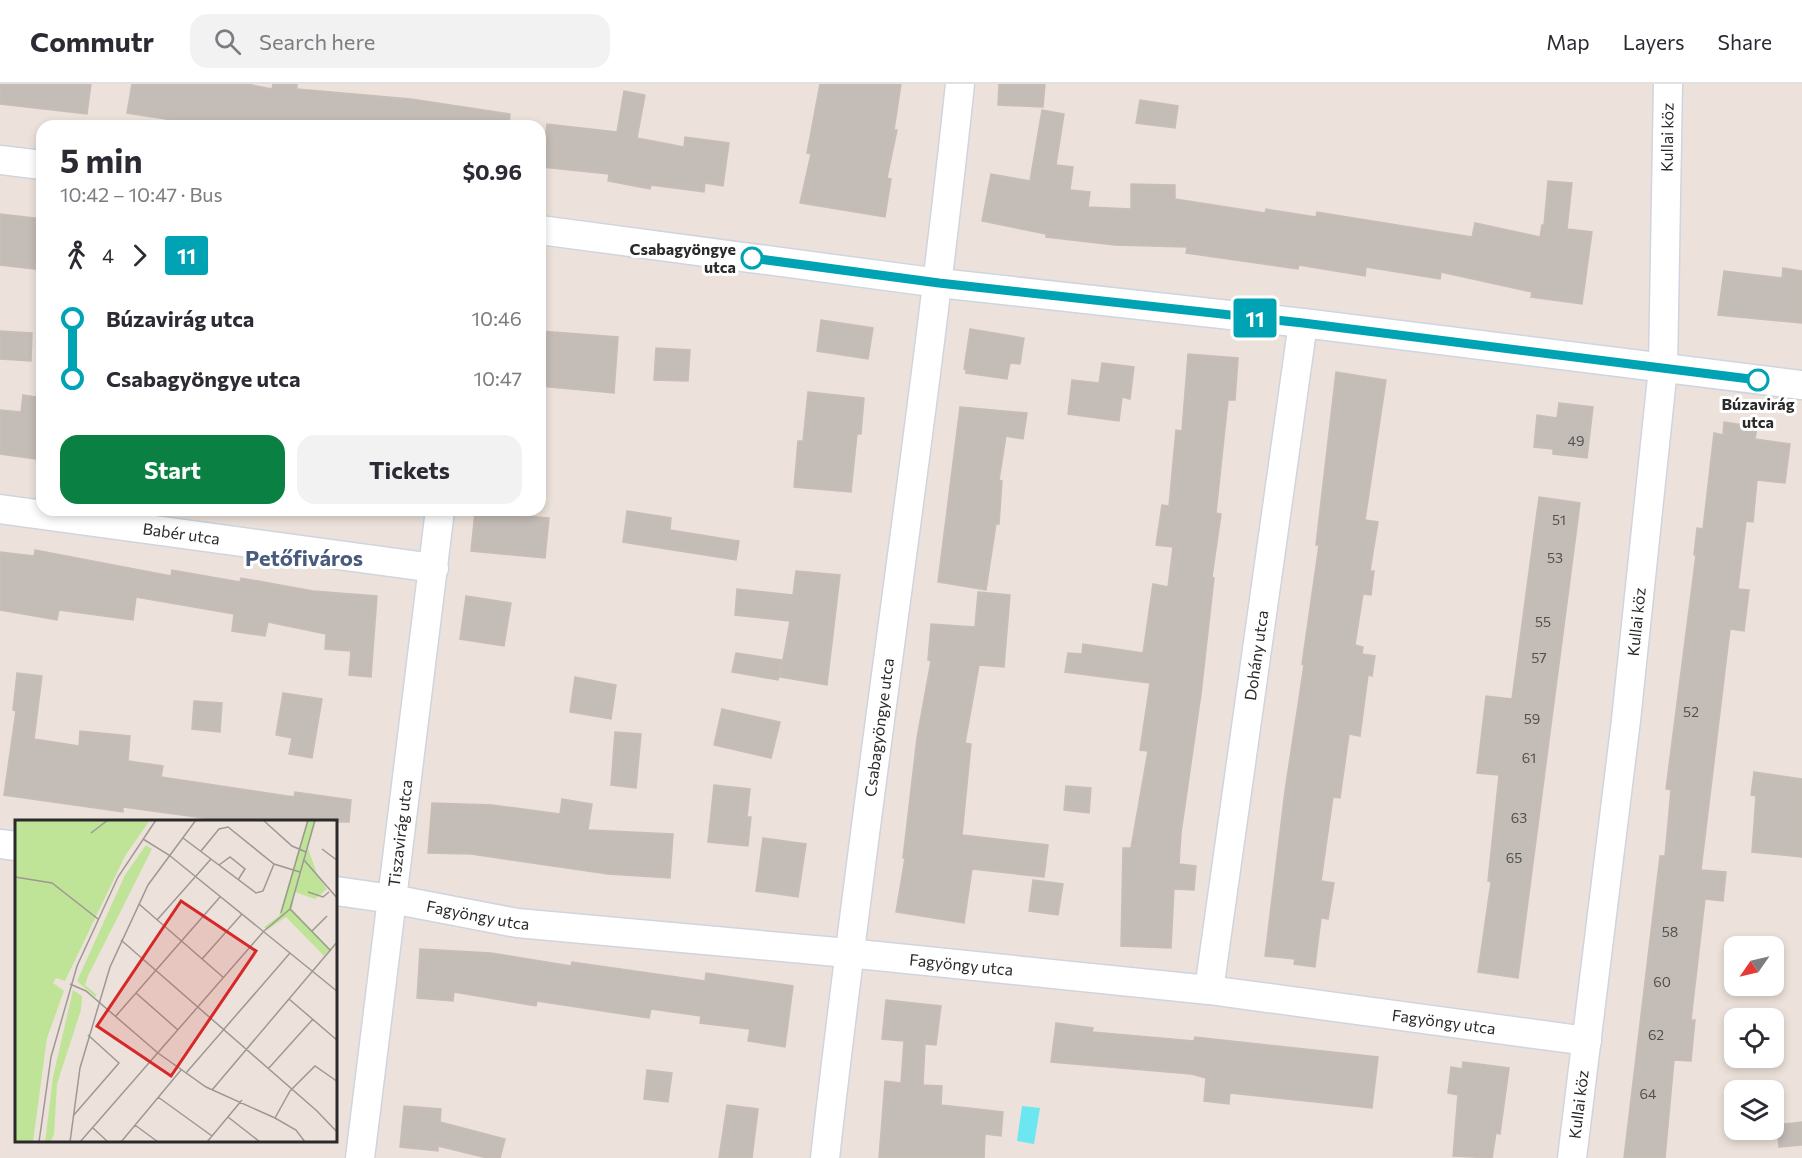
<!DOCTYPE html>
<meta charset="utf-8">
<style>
body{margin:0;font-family:Commissioner,sans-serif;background:#f2f2f3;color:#2b2b33;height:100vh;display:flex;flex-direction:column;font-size:22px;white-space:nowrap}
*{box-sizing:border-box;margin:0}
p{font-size:20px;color:#7c7c81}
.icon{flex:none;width:33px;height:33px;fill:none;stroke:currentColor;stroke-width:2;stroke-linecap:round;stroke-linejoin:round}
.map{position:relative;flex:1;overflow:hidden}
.drawer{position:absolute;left:36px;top:36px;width:510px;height:396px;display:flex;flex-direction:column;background:#fff;border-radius:18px;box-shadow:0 3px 9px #0003}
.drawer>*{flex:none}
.badge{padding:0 12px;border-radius:4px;font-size:21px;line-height:39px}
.needle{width:39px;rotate:236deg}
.fabs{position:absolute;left:1724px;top:852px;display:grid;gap:12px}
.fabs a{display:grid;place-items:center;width:60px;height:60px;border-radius:12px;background:#fff;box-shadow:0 3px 9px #0003;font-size:30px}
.map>.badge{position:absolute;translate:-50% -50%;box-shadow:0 0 0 3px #fff}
.legs{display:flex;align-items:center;gap:9px;height:66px;padding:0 24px;font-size:20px}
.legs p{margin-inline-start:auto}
.overview{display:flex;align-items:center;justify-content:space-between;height:102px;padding:0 24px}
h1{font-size:33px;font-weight:700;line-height:45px}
.cta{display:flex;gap:12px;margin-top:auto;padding:12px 24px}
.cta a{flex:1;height:69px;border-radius:18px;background:#0b8043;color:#fff;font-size:24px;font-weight:700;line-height:69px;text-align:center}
.cta a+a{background:#f2f2f3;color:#2b2b33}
ul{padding:0 24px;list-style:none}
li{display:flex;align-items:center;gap:21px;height:60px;font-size:22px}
li i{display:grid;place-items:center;width:9px;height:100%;margin:0 8px;background:currentColor}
li i::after{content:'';width:15px;height:15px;margin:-8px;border:4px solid;border-radius:50%;background:#fff}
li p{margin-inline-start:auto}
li:first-child i{background:linear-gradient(#0000 50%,currentColor 0)}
li:last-child i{background:linear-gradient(currentColor 50%,#0000 0)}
header{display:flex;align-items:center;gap:36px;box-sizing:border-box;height:84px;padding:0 30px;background:#fff;border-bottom:2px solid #e1e1e2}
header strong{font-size:28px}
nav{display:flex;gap:33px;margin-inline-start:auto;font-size:21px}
.search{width:420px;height:54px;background:#f2f2f3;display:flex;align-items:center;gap:15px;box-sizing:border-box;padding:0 21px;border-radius:18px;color:#7c7c81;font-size:22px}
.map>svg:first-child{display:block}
.water{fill:#6ce6f1}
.building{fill:#c4bdb7;stroke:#c8beb5;stroke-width:1.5}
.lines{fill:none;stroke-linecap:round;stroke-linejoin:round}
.minor-casing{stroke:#ced5df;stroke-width:31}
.minor{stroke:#fff;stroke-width:28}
.line-1-casing{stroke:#fff;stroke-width:14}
.line-1{stroke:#00a3b4;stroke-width:9}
.stop-1-dot{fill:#fff;stroke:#00a3b4;stroke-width:3}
.labels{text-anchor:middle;stroke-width:6;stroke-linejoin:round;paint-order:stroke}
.number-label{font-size:14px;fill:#504f4d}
.street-label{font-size:16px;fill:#2a2a2a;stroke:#fff}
.stop-label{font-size:16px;font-weight:bold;fill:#2a2a2a;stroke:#fff;text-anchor:end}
.district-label{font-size:22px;font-weight:bold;fill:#495b7c;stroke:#fff}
.inset-road{fill:none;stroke:#9e9894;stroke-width:1.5}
.view{fill:#d62828;fill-opacity:0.15;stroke:#d62828;stroke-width:3}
.inset-edge{fill:none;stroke:#2a2a2a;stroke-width:3}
</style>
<header>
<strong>Commutr</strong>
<div class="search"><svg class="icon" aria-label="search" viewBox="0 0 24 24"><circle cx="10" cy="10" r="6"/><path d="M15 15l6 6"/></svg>Search here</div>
<nav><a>Map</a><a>Layers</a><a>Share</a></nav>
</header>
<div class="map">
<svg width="1802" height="1074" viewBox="0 0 1802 1074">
<rect width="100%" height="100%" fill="#ece2db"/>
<path class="water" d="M1022,1022l18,2 -6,36 -17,-3z"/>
<path class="building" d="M0,0h91l-4,30 -87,-10z
M132,0h115l25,5 1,-5h24v5l114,10 99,15 -1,12h-297l-85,-13z
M820,0h81l-7,46h3l-10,48 4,1 -6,38 -85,-14 11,-49 -4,-1z
M999,0h46l-2,23 -45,-2z
M624,7l21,4 -8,43 47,9 1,-10 44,6 -6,43 -18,-3 -1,9 -53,-7 -1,4 -42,-8 1,-7 -67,-7 5,-43 70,8z
M1140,16l38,6 -3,22 -39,-5z
M1042,26l22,4 -8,51 17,2 -3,23 20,2 -2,15 43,2v-25l44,1v14l90,14 1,-4 50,8 1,-5 155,25 3,-14 65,14 2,-12h2l4,-44 24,2 -5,46 25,3 -10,72 -51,-7 1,-5 -91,-20 -1,7 -74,-12 -1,9 -66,-11 -1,4 -112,-16 1,-6 -72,-2 -69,-8v-3l-64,-13 9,-47 39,7z
M0,130l42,5v51l-42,-5z
M1783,184l19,3v52l-84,-8 6,-44 58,7z
M821,236l52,8 -5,31 -51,-8z
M970,245l54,9 -4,26 -10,-1 -3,16 -41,-6v-4h-2z
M0,247l32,2 -1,28 -31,-2z
M540,247l78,6 -4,56 -74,-7z
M656,264l34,2 -2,31 -34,-1z
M1188,270l50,4 -3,42h-7l-12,113 5,1 -9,63 2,1 -13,116 -20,139 -2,31 17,2 -2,24 -20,-1 -3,59 -50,-2 2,-98h8l17,-97 -8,-1 10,-67 -85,-11 3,-19 14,1 1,-10 60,9 10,-69 15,3 5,-40 -17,-2 6,-40 7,1 7,-76 6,1z
M1102,279l32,4 -4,32 -8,-2 -3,24 -51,-7 4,-34 27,3z
M1336,288l50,8 -21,140 13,2 -8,49h4l-3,24 -8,-1 -8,51 8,2 -1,7 13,2 -3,20 -4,-1 -8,61 -11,-2 -9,64 -7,-1 -12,84 13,2 -6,36 -7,-1 -6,49 -21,-3 1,-5 -30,-3 20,-165 19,-126 -2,-1 17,-119h-3z
M808,308l56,6 -3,36h-4l-6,58 -57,-5 4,-46h5z
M23,311l19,3v62l-42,-6v-44l21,2z
M1559,319l34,4 -6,51 -34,-4v-5l-19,-2 3,-32 20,3z
M960,323l67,6 -4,26 -17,-3 -7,44 3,1 -3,43h-3l-10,66 -48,-8z
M1724,338l33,5 -2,12 35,5 -5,39 -28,-3 -4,42 -7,-1 -8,68 11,1 -5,41 -14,-2 -29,241 25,2 -3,29 -18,-2 -14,121h4l-4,41 -17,-1 -9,98h-41l36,-302h5l6,-66 -5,-1 30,-234h-2l3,-27 6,1 11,-96 9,2z
M1539,413l41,6 -62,475 -40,-6 13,-90 -3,-1 11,-106 -22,-2 9,-77 26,3z
M627,427l44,7 -1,12 69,11 -3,19 -113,-18z
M475,428l74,6 -4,40 -74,-7z
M35,466l136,26 1,-6 68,12 1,-4 72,13 64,5 -6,81 -22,-2 2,-24 -26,-2 1,-15 -58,-12 -3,14 -33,-5 2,-17 -98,-17 -3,23 -74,-10 -2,10 -57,-10v-58l34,4z
M796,487l44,4 -13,110 -47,-8 10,-56 -55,-6 2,-26 56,6z
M978,508l32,3 -6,72 -25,-2 -14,78 6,1 -9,91 86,10 -4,32 -72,-8 -8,54 -68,-11 9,-54h-2l14,-120 14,-77 -3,-1 3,-36 44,3z
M466,512l45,7 -7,43 -44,-7z
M736,569l46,7 -4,20 -46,-8z
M17,589l25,3 -8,63 45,7 1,-15 50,5 -2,25 35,5 -2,11 133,20 1,-5 56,8 -2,22h-138v-3l-88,-12v5l-119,-17 12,-84 -3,-1z
M575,593l41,8 -5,34 -41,-7z
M283,609l39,6 -10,59 -23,-4 3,-16 -16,-3z
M194,617l28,2 -2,29 -28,-3z
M722,625l58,13 -9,36 -57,-13z
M615,648l26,2 -5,54 -25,-3z
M1754,688l48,7v78l-50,-5 4,-56 -5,-1z
M714,701l36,4 -3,28h4l-3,29 -40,-4z
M1066,702l25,2 -2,25 -25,-3z
M562,715l30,5 -4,26 85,4 -3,44 -62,-4 -137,-20 -43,-1 4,-50 60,2 68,9z
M763,754l43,6 -8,53 -42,-6z
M1033,796l30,4 -5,31 -29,-4z
M420,865l71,4 80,13 1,-4 133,19 1,-8 87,13 -8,61 -37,-6 2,-12 -50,-6 1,-7 -50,-7 -2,9 -112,-17 -1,5 -82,-14 -1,9 -36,-3z
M886,916l55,6 -5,39 -11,-1 -2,41 19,1 -1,19 62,7 -2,24 -16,-2 -1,24h-105l6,-77 16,2 3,-42 -22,-2z
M1056,939l37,5 -1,4 102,9 1,-4 183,20 -6,51 -142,-15 -1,11 -25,-3 2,-23 -15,-4 -140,-12z
M1463,978l46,6 -9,66 -4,-1 -4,25 -39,-2 5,-61 -10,-2 3,-26 11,2z
M647,986l25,3 -4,29 -24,-3z
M727,1021l31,4 -6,49h-33z
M404,1022l37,3 -1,13 65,17 -5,19h-13l-49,-12v5l-38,-4z
M1802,1038v23l-23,2 -2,-22z"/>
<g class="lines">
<g class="minor-casing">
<g id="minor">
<path d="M0,76l42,5"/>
<path d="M540,146l399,53 364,40 499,62"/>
<path id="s1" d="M0,425l434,59"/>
<path d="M0,760l16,2"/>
<path id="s2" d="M336,807l56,8 125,24 331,30 361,37 378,51"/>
<path id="s3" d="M1209,906l94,-667"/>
<path id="s4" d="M360,1074l80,-648"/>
<path id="s5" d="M825,1074c40,-359 97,-715 135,-1074"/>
<path id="s6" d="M1572,1074l54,-438 37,-352 5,-284"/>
</g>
</g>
<use href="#minor" class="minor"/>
</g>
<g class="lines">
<g class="line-1-casing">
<path id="line-1" d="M752,174l187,25 364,40 455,57"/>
</g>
<use href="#line-1" class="line-1"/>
</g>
<g class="stop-1-dot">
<circle cx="752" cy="174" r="10"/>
<circle cx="1758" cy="296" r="10"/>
</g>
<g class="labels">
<g class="number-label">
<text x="1576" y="362">49</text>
<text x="1559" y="441">51</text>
<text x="1555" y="479">53</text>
<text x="1543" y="543">55</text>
<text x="1539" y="579">57</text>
<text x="1691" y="633">52</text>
<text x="1532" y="640">59</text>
<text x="1529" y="679">61</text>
<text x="1519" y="739">63</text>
<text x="1514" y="779">65</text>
<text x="1670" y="853">58</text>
<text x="1662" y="903">60</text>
<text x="1656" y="956">62</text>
<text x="1648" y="1015">64</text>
</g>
<g class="street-label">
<text dy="6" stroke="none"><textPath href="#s6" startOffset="1026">Kullai köz</textPath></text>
<text dy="6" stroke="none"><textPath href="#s1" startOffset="183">Babér utca</textPath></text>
<text dy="6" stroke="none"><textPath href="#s6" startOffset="540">Kullai köz</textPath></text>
<text dy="6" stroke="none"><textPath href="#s3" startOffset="338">Dohány utca</textPath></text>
<text dy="6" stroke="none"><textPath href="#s5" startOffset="434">Csabagyöngye utca</textPath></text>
<text dy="6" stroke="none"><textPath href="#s4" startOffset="327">Tiszavirág utca</textPath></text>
<text dy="6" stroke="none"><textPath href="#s2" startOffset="144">Fagyöngy utca</textPath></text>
<text dy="6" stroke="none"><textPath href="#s2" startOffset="630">Fagyöngy utca</textPath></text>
<text dy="6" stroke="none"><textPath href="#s2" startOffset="1116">Fagyöngy utca</textPath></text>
<text dy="6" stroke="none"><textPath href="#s6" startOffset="54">Kullai köz</textPath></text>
</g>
<g class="stop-label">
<text x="736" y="171">Csabagyöngye<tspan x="736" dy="18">utca</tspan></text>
<text x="1758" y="326" text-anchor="middle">Búzavirág<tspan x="1758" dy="18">utca</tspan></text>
</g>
<g class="district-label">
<text x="304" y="482">Petőfiváros</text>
</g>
</g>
<g transform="translate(15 736)">
<rect width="322" height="322" fill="#ece2db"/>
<path d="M0,0h135l-25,36 -60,125 -9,-3 -3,5 11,8 -17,47 -14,104h-18zM292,0h9l-8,28 9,26 10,15 -12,10 -20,-7 -3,17 38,40 -6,7 -38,-39 -19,13 -3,-3 15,-11zM131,25l6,4 -64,127 -3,9 12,10 4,-6 -6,8 -18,-16 48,-106zM58,170l9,6 -1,14 -24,74 -3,51 -4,7h-5l8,-65z" fill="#bfe497"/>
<path class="inset-road" d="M248,0l29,26 14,6M76,13l17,-13M168,18l73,55 7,-2 11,-27M128,19l26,16 169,137M307,29l16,12M186,31l18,-22 9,-2 46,37 26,8M289,40l34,39M204,45l11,-8 15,12 -7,11M0,57l37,6 46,36M293,72l15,5 6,-5M124,84l85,74M275,89l41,42M266,93l27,-93M142,100l54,-61M297,111l15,-15M106,120l196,171 21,22M187,139l40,-45M55,164l16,7 72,62 48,34 69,31 21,12 9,12M121,173l42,37M274,179l49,42M100,197l105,-120M253,249l45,-50M171,253l104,-120M197,270l126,-149M143,277l54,39M58,296l46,-53 -31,-28M213,297l32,25M260,298l15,-27 25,-25 23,16M120,305l23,17M78,308l15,14M24,322l12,-85 26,-91 41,-89 38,-57M55,322l10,-74 30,-101 38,-82 48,-65M65,322l184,-211 26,-22 25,-89M106,322l60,-72M192,322l35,-42"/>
<path class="view" d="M166,81l75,50 -85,125 -74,-50z"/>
<rect width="322" height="322" class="inset-edge"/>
</g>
</svg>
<div class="fabs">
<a><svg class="needle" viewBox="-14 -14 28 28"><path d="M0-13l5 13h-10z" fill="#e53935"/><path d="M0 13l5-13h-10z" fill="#7c7c81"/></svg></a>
<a><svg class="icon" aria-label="locate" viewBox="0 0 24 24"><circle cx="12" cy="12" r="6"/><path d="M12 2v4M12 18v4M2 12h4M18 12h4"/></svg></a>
<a><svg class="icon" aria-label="layers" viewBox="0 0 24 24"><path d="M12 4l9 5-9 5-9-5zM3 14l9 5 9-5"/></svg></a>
</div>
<b class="badge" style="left:1255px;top:234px;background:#00a3b4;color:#fff">11</b>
<section class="drawer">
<div class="overview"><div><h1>5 min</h1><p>10:42 – 10:47 · Bus</p></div><b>$0.96</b></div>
<div class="legs"><svg class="icon" aria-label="walk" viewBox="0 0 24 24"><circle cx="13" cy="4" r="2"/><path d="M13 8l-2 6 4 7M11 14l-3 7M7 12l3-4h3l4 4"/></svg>4<svg class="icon" aria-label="forward" viewBox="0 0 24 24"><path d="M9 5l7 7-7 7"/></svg><b class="badge" style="background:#00a3b4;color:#fff">11</b></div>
<ul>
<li><i style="color:#00a3b4"></i><b>Búzavirág utca</b><p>10:46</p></li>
<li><i style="color:#00a3b4"></i><b>Csabagyöngye utca</b><p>10:47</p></li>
</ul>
<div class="cta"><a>Start</a><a>Tickets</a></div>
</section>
</div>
